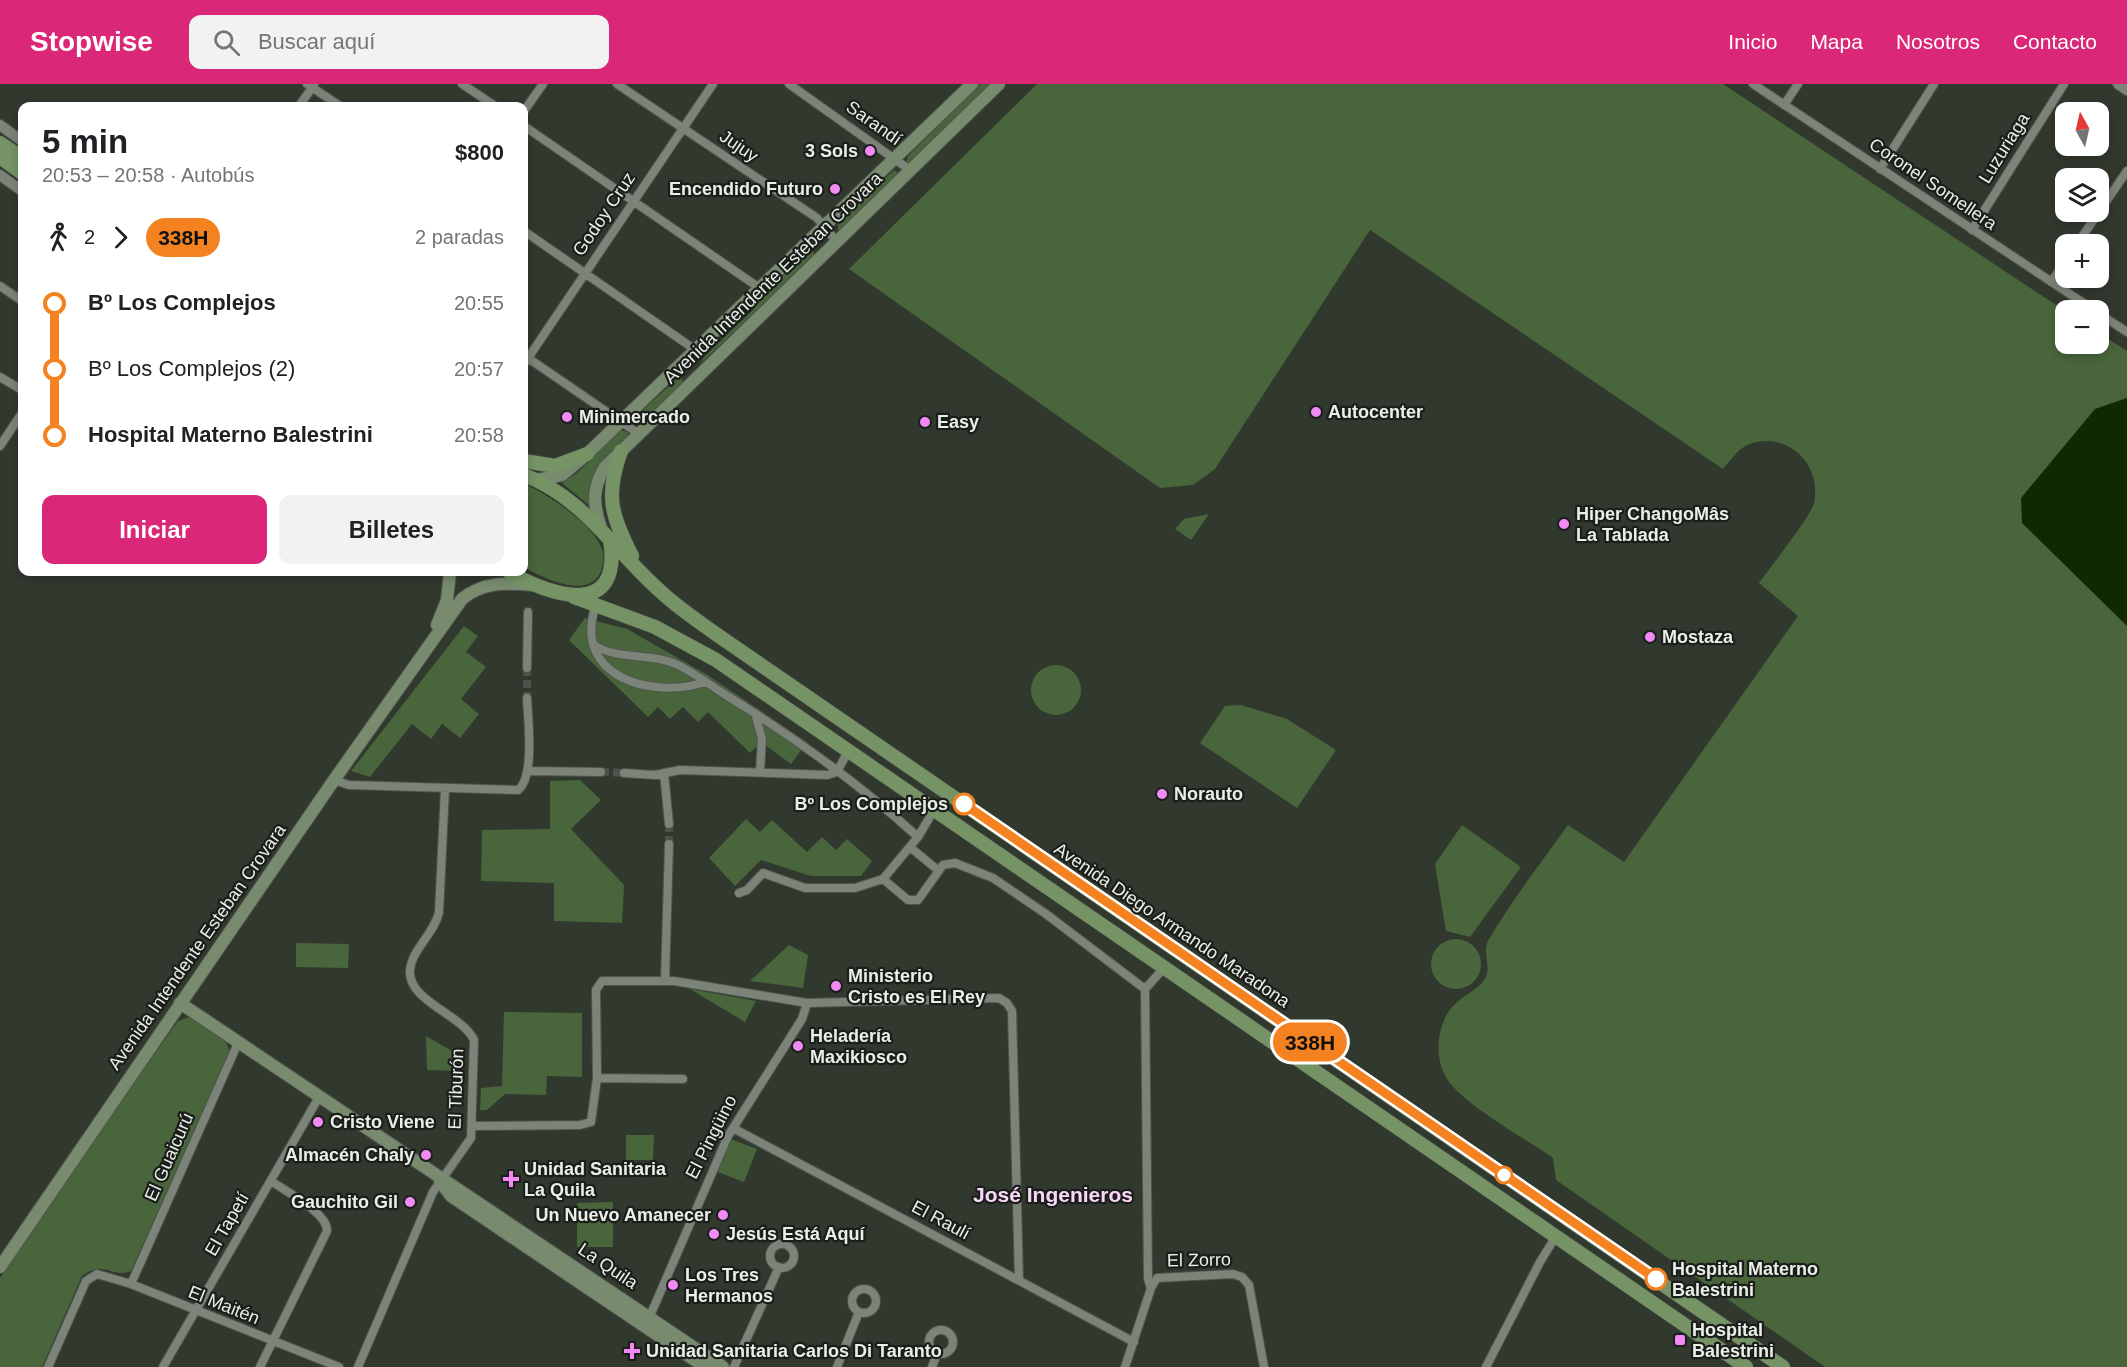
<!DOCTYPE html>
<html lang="es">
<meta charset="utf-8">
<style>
body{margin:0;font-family:Helvetica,sans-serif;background:#f2f2f2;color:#202124;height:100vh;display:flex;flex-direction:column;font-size:22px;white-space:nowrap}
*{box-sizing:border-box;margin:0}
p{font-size:20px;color:#757577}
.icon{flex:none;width:33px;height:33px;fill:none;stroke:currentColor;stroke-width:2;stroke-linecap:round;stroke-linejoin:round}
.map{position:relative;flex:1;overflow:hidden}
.details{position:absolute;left:18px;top:18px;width:510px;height:474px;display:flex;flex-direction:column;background:#fff;border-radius:12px;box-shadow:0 3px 9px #0003}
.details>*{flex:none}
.badge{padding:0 12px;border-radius:20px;font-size:21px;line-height:39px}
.needle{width:39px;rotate:352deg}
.fabs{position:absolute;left:2055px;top:18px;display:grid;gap:12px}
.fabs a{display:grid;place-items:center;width:54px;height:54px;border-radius:12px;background:#fff;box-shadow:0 3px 9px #0003;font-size:30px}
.map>.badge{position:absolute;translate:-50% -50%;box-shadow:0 0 0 3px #fff}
.legs{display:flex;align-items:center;gap:9px;height:66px;padding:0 24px;font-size:20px}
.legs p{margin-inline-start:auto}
.head{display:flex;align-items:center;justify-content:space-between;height:102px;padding:0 24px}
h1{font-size:33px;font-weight:700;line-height:45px}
.action{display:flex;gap:12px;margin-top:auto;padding:12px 24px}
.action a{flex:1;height:69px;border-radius:12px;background:#db2777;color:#fff;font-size:24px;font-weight:700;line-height:69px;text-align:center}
.action a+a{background:#f2f2f2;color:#202124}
ul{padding:0 24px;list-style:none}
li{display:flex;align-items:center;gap:21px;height:66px;font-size:22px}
li i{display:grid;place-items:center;width:9px;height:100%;margin:0 8px;background:currentColor}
li i::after{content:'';width:15px;height:15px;margin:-8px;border:4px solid;border-radius:50%;background:#fff}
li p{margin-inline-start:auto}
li:first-child i{background:linear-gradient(#0000 50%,currentColor 0)}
li:last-child i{background:linear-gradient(currentColor 50%,#0000 0)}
header{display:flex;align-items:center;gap:36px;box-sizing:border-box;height:84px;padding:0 30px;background:#db2777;color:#fff}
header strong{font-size:28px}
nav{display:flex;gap:33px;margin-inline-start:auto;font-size:21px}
.search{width:420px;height:54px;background:#f2f2f2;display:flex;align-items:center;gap:15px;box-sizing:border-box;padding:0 21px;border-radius:12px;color:#757577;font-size:22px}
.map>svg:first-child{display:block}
.green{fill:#49653b}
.water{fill:#112903}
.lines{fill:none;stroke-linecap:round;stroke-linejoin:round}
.minor-tunnel{stroke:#4d534a;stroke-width:8;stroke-dasharray:8 4;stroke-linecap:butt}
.minor-casing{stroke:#4f554d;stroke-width:10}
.tertiary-casing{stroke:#4f554d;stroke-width:12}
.secondary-casing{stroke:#4f554d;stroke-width:14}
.primary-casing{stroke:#4f554d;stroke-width:15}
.minor{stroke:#7c8378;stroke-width:8}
.tertiary{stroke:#7c8378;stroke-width:10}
.secondary{stroke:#798b6f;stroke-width:12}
.primary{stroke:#759365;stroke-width:14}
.line-1-casing{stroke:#fff;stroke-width:14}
.line-1{stroke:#f58220;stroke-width:9}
.poi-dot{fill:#f28af3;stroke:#1b1e1a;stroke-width:2}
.stop-1-dot{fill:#fff;stroke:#f58220;stroke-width:3}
.labels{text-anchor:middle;stroke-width:4.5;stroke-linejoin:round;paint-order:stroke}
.street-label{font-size:18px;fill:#eaefe8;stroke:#1b1e1a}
.poi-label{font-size:18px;font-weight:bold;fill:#eaefe8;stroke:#1b1e1a;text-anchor:start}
.stop-label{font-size:18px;font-weight:bold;fill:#eaefe8;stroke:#1b1e1a;text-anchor:end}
.quarter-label{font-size:21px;font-weight:bold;fill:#fad6f9;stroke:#1b1e1a}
</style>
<header>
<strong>Stopwise</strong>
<div class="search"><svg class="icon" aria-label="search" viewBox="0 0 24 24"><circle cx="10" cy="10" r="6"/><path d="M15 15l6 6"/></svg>Buscar aquí</div>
<nav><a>Inicio</a><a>Mapa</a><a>Nosotros</a><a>Contacto</a></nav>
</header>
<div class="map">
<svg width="2127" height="1283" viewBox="0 0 2127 1283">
<rect width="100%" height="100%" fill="#31382e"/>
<path class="green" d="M980,0h15l-80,80h-9l2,-8z
M1037,0h686l342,227 1,33h32l1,-11 28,18v1016h-302l-269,-187 -3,-22c-27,-19 -89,-53 -106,-79 -11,-18 -11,-42 -2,-61 11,-23 33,-25 41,-41 5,-12 -4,-25 2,-36 23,-40 53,-78 80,-116l56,37 174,-246 -39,-33c10,-14 52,-67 55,-80 8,-39 -26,-72 -64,-59 -12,4 -19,16 -27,25l-353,-239 -155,239 -22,16 -33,3 -311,-219z
M894,86l5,4 -58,56h-3v-8z
M812,167l4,4 -116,109 4,-7 50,-48 6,-11 47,-46z
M679,293l3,1 1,7 -41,40h-7l-1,-7z
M620,346l8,2v5l-38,69 -28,-23 16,-11z
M524,400c23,9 73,43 79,68 1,6 0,13 -2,19 -12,30 -58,7 -77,-4z
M1209,430l-18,26 -16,-11 9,-10z
M585,534l42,11 79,45 101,68 -16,22 -30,-22 -11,11 -42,-41 -10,10 -15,-15 -13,12 -12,-12 -10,10 -79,-77z
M464,542l14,10 -12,16 20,15 -25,32 18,15 -19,24 -18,-14 -11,15 -19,-15 -42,53 -19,-6z
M1031 606a25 25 0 1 1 50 0a25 25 0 1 1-50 0Z
M1241,621l46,14 49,31 -39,58 -97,-65 25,-37z
M580,696l21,20 -30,29 53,56 -2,38 -68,-2v-38l-73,-2 1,-51 68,-1v-48z
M746,735l14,13 12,-12 35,32 15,-15 14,13 11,-11 25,22 -11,15h-50l-50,-16 -26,26 -26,-28z
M1462,741l59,42 -51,70 -24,-6 -11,-67z
M1431 880a25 25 0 1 1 50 0a25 25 0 1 1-50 0Z
M296,859l53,1 -1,24 -52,-1z
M789,861l19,10 -5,33 -53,-7z
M690,905l66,12 -11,21z
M504,928l78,1v64l-35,-1 -1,19 -41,-1 -18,16h-7l1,-22 21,-2z
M189,933l37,25 4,10 -99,219c-19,8 -27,-12 -49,5l-40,91h-42v-89l106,-157 72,-100z
M426,952l33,19 -2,16 -30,-1z
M626,1051h28l-1,25h-27z
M728,1054l29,11 -13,33 -29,-11z
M613,1118v45h-36v-44z"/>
<path class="water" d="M2127,314v228l-105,-103 -1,-25 74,-89z"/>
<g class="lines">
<path class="minor-tunnel" d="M527,584v30
M601,688l23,1
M669,760v-20"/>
<g class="minor-casing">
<path id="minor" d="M307,0l33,22
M462,0l33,22
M617,0l200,134 20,24
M789,0l121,86
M1753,0l341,226
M1784,21l14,-21
M299,22l15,-21
M524,27l19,-27
M524,42l237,163
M1880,85l54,-85
M1972,146l92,-146
M524,147l173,120
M2077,160l50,-73
M2051,198l15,-21
M0,202l22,15
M2098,229l29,19
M525,272l114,78
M524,280l189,-280
M0,293l22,13
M0,362l22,-33
M596,521c-25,71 55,95 109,77
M594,561c25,16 57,7 84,20 16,8 31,19 46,29 69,42 134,89 194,143l-35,42 25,21h10l25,-35 12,-2 38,15 53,36 99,75 3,290 3,9
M527,584l1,-56
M755,629l7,26 -2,32
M529,687l72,1
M624,689l31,2 25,-5 147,5 10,-3 11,-21
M664,689l5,51
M334,696l15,5 169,5c17,-13 10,-70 9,-92
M918,753l16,-27
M911,764l28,23
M739,809l8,-3 16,-17 42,15h50l28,-9
M665,896l4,-136
M1145,905l19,-21
M597,994l86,1
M473,1042l107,-1 11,-3 6,-44 -1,-88 6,-9h72l133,22 192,-5 8,5 5,8 7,269
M733,1044l401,214
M770 1172a12 12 0 1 1 24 0a12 12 0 1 1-24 0Z
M131,1200l107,-241
M852 1217a12 12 0 1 1 24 0a12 12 0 1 1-24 0Z
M650,1232l78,-180 74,-117 5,-16
M929 1258a12 12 0 1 1 24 0a12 12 0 1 1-24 0Z
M48,1283l38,-86 11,-7 34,10 208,83
M163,1283l156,-270
M260,1283l67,-136c1,-18 -42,-40 -56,-50
M358,1283l75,-175 38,-54 3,-98c-12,-26 -67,-39 -64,-70 2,-21 25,-37 29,-58l6,-123
M734,1283l45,-100
M837,1283l22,-55
M932,1283l5,-13
M1125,1283l26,-79 6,-10 76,-4 9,3 7,8 15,82
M1486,1283l54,-105 16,-26"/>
</g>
<g class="tertiary-casing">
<path id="tertiary" d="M2118,0l9,6
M0,41l22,16
M0,91l22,16"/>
</g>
<g class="secondary-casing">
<path id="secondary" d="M537,396l25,-5 25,-21 385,-370
M601,444c-8,-23 -9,-40 4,-61l394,-383
M437,541l10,-25 3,-28
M180,919l543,364
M440,1097l11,15 254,171
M0,1183l334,-487 128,-181c22,-18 44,-16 70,-14"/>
</g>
<g class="primary-casing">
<path id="primary" d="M0,59l22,15
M0,73l22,16
M621,367c-16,44 -10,64 11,105
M524,377l31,5 32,-12
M524,391c59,22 90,75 135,115 21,20 46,36 70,53l1054,724
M509,488c42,24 114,48 101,-33
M574,513l81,30 61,33 1030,707"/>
</g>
<use href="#minor" class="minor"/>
<use href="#tertiary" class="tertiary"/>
<use href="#secondary" class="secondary"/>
<use href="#primary" class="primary"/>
</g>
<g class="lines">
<g class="line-1-casing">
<path id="line-1" d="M964,720l692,475"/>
</g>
<use href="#line-1" class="line-1"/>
</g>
<g class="poi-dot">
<circle cx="870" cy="67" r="6"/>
<circle cx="835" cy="105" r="6"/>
<circle cx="1316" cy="328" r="6"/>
<circle cx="567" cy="333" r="6"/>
<circle cx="925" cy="338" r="6"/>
<circle cx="1564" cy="440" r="6"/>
<circle cx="1650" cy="553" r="6"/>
<circle cx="1162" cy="710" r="6"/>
<circle cx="836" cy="902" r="6"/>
<circle cx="798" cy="962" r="6"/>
<circle cx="318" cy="1038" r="6"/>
<circle cx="426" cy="1071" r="6"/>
<path d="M508 1086h6v6h6v6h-6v6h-6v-6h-6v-6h6z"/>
<circle cx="410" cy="1118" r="6"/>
<circle cx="723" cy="1131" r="6"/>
<circle cx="714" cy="1150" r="6"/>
<circle cx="673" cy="1201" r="6"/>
<rect x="1674" y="1250" width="12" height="12" rx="3"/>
<path d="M629 1258h6v6h6v6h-6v6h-6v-6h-6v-6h6z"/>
</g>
<g class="stop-1-dot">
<circle cx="964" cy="720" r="10"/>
<circle cx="1504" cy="1091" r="8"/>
<circle cx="1656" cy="1195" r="10"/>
</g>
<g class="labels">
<g class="street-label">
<text transform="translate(874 39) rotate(35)" y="6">Sarandí</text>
<text transform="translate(739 62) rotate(34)" y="6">Jujuy</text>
<text transform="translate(2004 64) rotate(-58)" y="6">Luzuriaga</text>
<text transform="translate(1933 100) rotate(34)" y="6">Coronel Somellera</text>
<text transform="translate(604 130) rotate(-56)" y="6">Godoy Cruz</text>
<text transform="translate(773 194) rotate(-44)" y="6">Avenida Intendente Esteban Crovara</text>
<text transform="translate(1172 841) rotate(34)" y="6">Avenida Diego Armando Maradona</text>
<text transform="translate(197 863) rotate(-55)" y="6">Avenida Intendente Esteban Crovara</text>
<text transform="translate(456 1005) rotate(-88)" y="6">El Tiburón</text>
<text transform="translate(711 1053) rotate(-63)" y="6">El Pingüino</text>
<text transform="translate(169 1073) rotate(-66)" y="6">El Guaicurú</text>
<text transform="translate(941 1136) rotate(28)" y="6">El Raulí</text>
<text transform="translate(227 1140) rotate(-60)" y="6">El Tapetí</text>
<text transform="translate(1199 1176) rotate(-1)" y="6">El Zorro</text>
<text transform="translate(608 1182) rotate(34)" y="6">La Quila</text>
<text transform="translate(224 1221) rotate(22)" y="6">El Maitén</text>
</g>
<g class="poi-label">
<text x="858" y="73" text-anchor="end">3 Sols</text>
<text x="823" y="111" text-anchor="end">Encendido Futuro</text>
<text x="1328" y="334">Autocenter</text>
<text x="579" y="339">Minimercado</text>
<text x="937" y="344">Easy</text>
<text x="1576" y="436">Hiper ChangoMâs<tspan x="1576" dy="21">La Tablada</tspan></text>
<text x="1662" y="559">Mostaza</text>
<text x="1174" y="716">Norauto</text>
<text x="848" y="898">Ministerio<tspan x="848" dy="21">Cristo es El Rey</tspan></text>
<text x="810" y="958">Heladería<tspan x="810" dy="21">Maxikiosco</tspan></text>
<text x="330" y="1044">Cristo Viene</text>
<text x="414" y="1077" text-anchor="end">Almacén Chaly</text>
<text x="524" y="1091">Unidad Sanitaria<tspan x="524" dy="21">La Quila</tspan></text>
<text x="398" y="1124" text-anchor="end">Gauchito Gil</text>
<text x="711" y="1137" text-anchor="end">Un Nuevo Amanecer</text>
<text x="726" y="1156">Jesús Está Aquí</text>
<text x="685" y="1197">Los Tres<tspan x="685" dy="21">Hermanos</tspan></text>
<text x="1692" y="1252">Hospital<tspan x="1692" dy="21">Balestrini</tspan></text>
<text x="646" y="1273">Unidad Sanitaria Carlos Di Taranto</text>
</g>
<g class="stop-label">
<text x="948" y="726">Bº Los Complejos</text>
<text x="1672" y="1191" text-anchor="start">Hospital Materno<tspan x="1672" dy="21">Balestrini</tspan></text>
</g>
<g class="quarter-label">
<text x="1053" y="1118">José Ingenieros</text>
</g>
</g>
</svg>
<div class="fabs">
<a><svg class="needle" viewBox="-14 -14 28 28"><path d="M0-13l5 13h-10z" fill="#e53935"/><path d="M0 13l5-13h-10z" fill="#757577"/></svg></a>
<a><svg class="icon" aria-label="layers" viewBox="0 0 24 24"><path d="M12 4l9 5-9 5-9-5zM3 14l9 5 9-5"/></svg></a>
<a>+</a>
<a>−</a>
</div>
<b class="badge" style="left:1310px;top:958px;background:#f58220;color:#111">338H</b>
<section class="details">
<div class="head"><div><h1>5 min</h1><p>20:53 – 20:58 · Autobús</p></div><b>$800</b></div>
<div class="legs"><svg class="icon" aria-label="walk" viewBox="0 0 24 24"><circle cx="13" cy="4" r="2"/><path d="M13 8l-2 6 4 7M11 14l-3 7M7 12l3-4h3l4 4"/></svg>2<svg class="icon" aria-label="forward" viewBox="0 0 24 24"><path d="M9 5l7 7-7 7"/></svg><b class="badge" style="background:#f58220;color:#111">338H</b><p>2 paradas</p></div>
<ul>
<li><i style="color:#f58220"></i><b>Bº Los Complejos</b><p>20:55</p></li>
<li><i style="color:#f58220"></i><span>Bº Los Complejos (2)</span><p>20:57</p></li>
<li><i style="color:#f58220"></i><b>Hospital Materno Balestrini</b><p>20:58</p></li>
</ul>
<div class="action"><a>Iniciar</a><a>Billetes</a></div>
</section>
</div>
